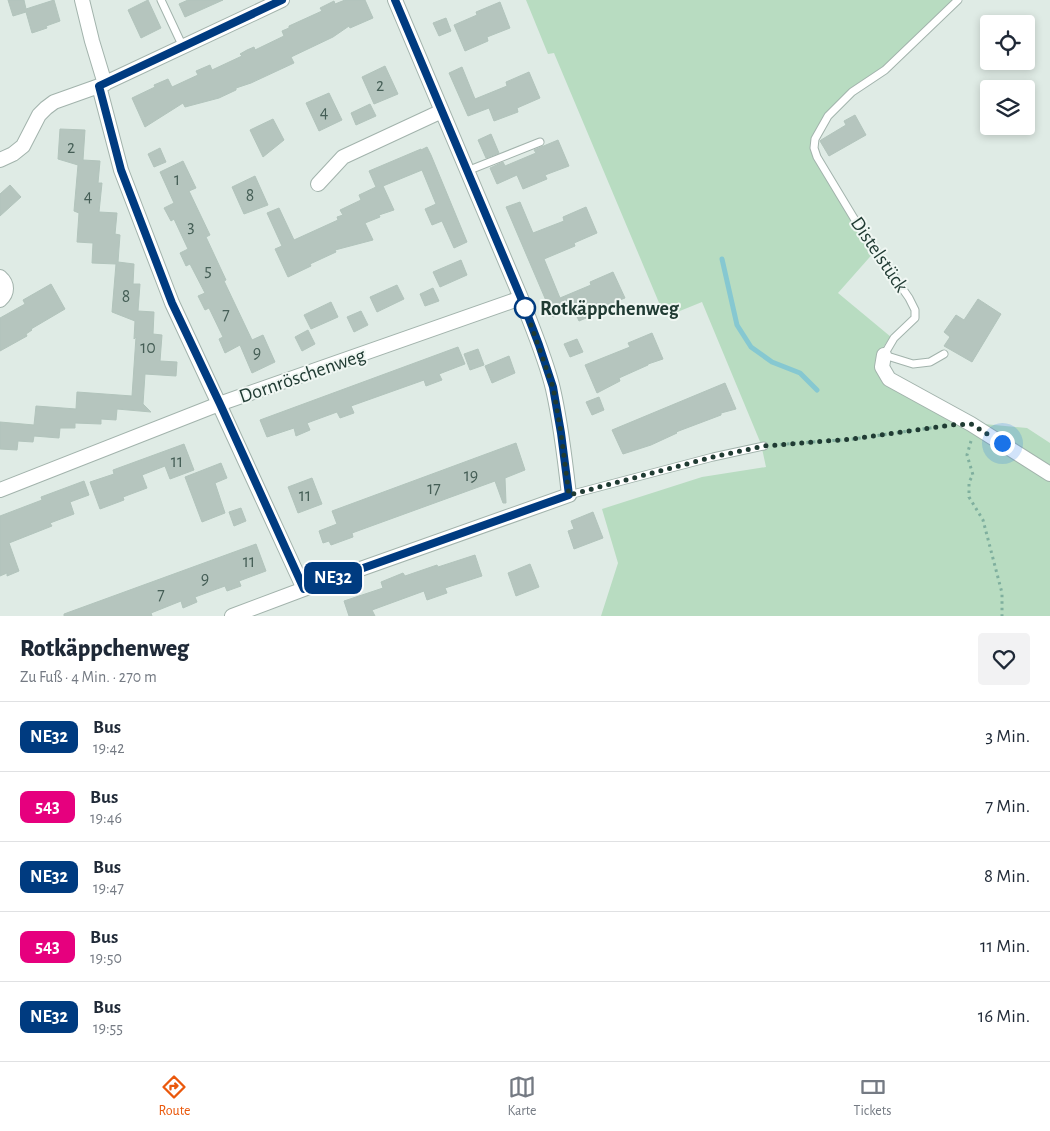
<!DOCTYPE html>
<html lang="de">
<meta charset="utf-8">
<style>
body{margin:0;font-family:"Alegreya Sans",sans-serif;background:#f2f2f3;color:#1f2937;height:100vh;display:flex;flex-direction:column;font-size:19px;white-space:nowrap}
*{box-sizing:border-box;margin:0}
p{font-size:16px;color:#747a83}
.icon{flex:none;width:28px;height:28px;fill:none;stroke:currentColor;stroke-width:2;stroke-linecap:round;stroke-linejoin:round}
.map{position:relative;height:616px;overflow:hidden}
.panel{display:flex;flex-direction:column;background:#fff;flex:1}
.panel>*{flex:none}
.badge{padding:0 10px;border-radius:8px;font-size:18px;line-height:32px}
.fabs{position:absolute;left:980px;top:15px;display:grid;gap:10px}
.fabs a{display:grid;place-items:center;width:55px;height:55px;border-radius:5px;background:#fff;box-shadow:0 2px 8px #0003;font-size:25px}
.you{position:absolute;width:25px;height:25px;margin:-12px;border:4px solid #fff;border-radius:50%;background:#1a73e8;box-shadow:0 0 0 8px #1a73e833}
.map>.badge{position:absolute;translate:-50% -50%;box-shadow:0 0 0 2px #fff}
.round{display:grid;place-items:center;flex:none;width:52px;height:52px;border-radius:5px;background:#f2f2f3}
.summary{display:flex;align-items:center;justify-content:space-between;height:85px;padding:0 20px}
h1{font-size:24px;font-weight:800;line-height:38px}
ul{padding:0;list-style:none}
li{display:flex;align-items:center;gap:15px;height:70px;padding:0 20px;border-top:1px solid #e0e1e3}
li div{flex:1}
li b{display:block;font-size:19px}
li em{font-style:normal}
li .badge{min-width:55px;font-weight:700;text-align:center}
.dock{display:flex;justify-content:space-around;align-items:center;height:70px;border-top:1px solid #e0e1e3;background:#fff;font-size:14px;color:#747a83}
.dock a{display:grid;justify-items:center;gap:2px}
.dock .on{color:#ea580c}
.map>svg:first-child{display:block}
.green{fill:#b8dcc1}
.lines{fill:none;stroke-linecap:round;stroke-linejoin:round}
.stream{stroke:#86c8d1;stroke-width:5}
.building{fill:#b5c5be;stroke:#b2c4bc}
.lane-casing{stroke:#a2b3ac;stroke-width:9}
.street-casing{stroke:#a2b3ac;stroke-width:16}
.path{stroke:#7faf9e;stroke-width:3;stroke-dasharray:2.5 4;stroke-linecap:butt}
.lane{stroke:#fff;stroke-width:7}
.street{stroke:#fff;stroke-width:14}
.line-casing{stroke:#fff;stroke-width:11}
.line{stroke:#003b80;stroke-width:8}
.walk{stroke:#203b33;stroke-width:5;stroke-dasharray:0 9}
.stop-dot{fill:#fff;stroke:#003b80;stroke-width:2.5}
.labels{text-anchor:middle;stroke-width:4;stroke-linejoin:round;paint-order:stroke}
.number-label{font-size:18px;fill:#455e56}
.street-label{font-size:20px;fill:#203b33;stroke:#f0f7f3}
.stop-label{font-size:20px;font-weight:bold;fill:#203b33;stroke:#f0f7f3;text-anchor:start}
</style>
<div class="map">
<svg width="1050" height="616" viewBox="0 0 1050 616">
<rect width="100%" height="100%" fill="#dfebe5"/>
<path class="green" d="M526,0h432l-73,70 -57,46 -14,32 62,102 -38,43 53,44c-8,9 -12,16 -13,29l75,55 74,7 23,15v173h-449l17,-53 -16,-54 100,-32 64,-10 -5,-23 -59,-142 -37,15 -111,-264 -6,1z"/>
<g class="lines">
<path class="stream" d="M722,259l15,66 14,22 21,15 28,11 17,17"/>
</g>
<path class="building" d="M8,0h16l2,9 28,-9 6,21 -14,5 1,2 -15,5 -6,-21 -13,4z
M148,0l13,28 -20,10 -13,-28z
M188,0h35l-38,17 -6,-13z
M345,0h20l8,18 -23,10 -1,-2 -16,11 -42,20 3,6 -43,20 -15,5v2l-17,8 -34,9 -2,-4 -38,24 -13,-29 23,-11 -1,-2 14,-6 4,8 26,-12 -2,-4 14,-6 2,5 30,-14 -2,-2 7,-4 7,-3 1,3 29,-14 -2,-5 7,-3v-2l33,-15 -2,-3 14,-7 1,3z
M500,2l10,26 -23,9 1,4 -23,10 -11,-26 23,-10 -1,-3z
M446,18l5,13 -12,5 -6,-13z
M385,66l13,28 -24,10 -12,-27z
M462,67l13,32 32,-13 -1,-4 23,-10 11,26 -23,10 1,4 -24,9 -5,-13 -21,8 -19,-43z
M329,93l13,27 -23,11 -13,-28z
M370,104l6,12 -20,9 -5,-12z
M855,115l11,20 -37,21 -9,-15 1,-1 25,-15 -2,-4z
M273,119l11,21 -21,17 -13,-27z
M60,129l25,1 -2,30 17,1 -2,22h4l-3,29 18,1 -2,21 5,1 -2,27 16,2 -1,20h7l-2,27 16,1 -1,22 9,1 -2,26 17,1 -1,14 -31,-2 -2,30 8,8 -34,-3 -1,11 -15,-1v5l-26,-1v5h-15l-1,10 -25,-2 -1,6 -15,-1 -1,9 -17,-1v-27l34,3 2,-19 40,3 1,-17 55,4 4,-59 -2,2 1,-18 -23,-9 4,-48 -24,-1 1,-20 -16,-1 2,-29 -5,-2 4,-46 -20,-6z
M491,134l8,19 -13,5 -8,-18z
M558,140l11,26 -24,9 2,4 -24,10 -6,-14 -20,9 -7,-16 13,-6 2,4 31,-13 -2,-3z
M427,147l4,8 36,87 -13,6 -12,-27 -10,4 -7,-16 11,-5 -14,-34 -39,16 11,24 -15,5 1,2 -15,6 8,17 -38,10 1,2 -26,12 1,2 -23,11 -13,-28 7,-3 -15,-33 12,-5 15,32 44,-20 -1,-3 6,-2 -3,-5 21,-10 -2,-5 17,-8 -7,-16 52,-22v1z
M160,148l6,14 -12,5 -6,-13z
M183,161l13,27 -7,3 21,44 -4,2 20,43 -2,1 28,59 11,-5 12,27 -23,11 -12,-28 -15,8 -6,-14 4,-2 -14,-29 -4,2 -7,-14 7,-3 -15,-29 -4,2 -6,-13 8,-4 -14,-30 -3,2 -7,-13 10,-5 -14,-31z
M255,176l13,29 -24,9 -12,-27z
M10,185l11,12 -21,19v-22z
M520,202l13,31 31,-12 -1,-4 23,-10 11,26 -23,10 1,3 -31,13 16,39 31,-13 -1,-3 23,-10 12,26 -23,9 1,4 -24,10 -6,-13 -20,9 -47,-110z
M461,260l6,15 -27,12 -7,-15z
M51,284l14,25 -34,20 1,1 -6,4 1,2 -27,15v-33l25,-14 -2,-4z
M397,285l7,14 -27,13 -7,-15z
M433,288l6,13 -14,5 -5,-12z
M978,299l23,15 -29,48 -28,-16 6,-9 -6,-5 12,-17 8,5z
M331,302l7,15 -27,12 -7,-14z
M361,311l7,14 -14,7 -7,-15z
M308,330l7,14 -13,7 -7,-14z
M652,333l11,26 -15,5v1l-29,13 1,3 -23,12 -12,-28 45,-18 -2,-4z
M577,339l6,13 -13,5 -6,-13z
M458,347l7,17 -26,10 3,6 -16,6 -2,-6 -73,26 3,7 -14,5 -3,-6 -30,11 3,7 -14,6 -2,-8 -27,9 -7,-17z
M478,349l6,16 -14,5 -6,-16z
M509,356l6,17 -23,10 -7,-17z
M725,383l11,26 -15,4v2l-45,17 1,1 -26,12 -28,9 -11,-24z
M599,397l5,13 -12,5 -6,-13z
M516,443l9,27 -20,8 1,25h-3l-8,-22 -143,52 1,4 -22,8 -2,-4 -6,2 -4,-12 18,-7 -5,-13z
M184,444l10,26 -24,9 -5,-13 -23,9 5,13 -24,9 1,3 -24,9 -10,-27 24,-8 -1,-4z
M221,463l6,15 -12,5 10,30 -23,9 -17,-45z
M312,478l10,26 -24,9 -10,-26z
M84,481l5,14 -19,7 4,12 -24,9 2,3 -43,17 10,28 -12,5v-3l-7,3v-60l42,-16 -1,-3z
M241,508l5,13 -12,5 -5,-14z
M593,512l10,26 -29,11 -6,-18 6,-2 -3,-8z
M256,544l10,27 -27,10 2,5 -14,5 -2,-5 -30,11 2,5 -14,6 -2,-7 -30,12 1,3h-88v-2z
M475,555l7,21 -37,12 2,5 -20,7 -3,-9 -52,19 3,6h-26l-5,-15 39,-13 -2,-6 22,-9 2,3 32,-11 1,2z
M530,564l9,23 -23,9 -8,-23z"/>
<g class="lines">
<g class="lane-casing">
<path id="lane" d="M161,0l22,47
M467,171l73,-29
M944,354l-14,8 -17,2 -29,-9 10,-17 21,-20v-8l-6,-12 -54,-78 -38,-63 -3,-9 1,-9 13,-23 24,-24 33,-22 73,-70
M569,495l144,-38 51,-11"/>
</g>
<g class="street-casing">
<path id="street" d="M82,0l10,41 13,43
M99,86l22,84 51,133 47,101 85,185
M0,160l13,-6 10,-8 16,-31 7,-7 8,-6 45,-16 183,-86
M318,184l25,-27 99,-46
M0,277c8,7 8,16 0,23
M884,355l-2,12 7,12 82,45 79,50
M0,490l219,-86 302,-106
M232,616l72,-27 265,-94c-4,-36 -8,-71 -16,-106 -7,-30 -21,-62 -32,-91l-126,-298"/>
</g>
<path class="path" d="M971,441l-4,14 6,20 -4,7v15l14,23 19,73v23
M774,445l79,-6 91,-13"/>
<use href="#lane" class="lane"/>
<use href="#street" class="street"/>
</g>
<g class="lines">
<g class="line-casing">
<path id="line" d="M282,0l-183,86 22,84 51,133 48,101 84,185 265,-94 -8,-62 -8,-46 -14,-42 -18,-47 -126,-298"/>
</g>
<use href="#line" class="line"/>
<path class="walk" d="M525,308l28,79 8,46 8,62 144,-38 51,-11 88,-7 99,-14 20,-1 31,19"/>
</g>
<circle class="stop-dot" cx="525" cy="308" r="10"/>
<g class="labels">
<g class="number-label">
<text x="380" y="91">2</text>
<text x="324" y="118">4</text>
<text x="71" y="153">2</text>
<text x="177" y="185">1</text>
<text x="250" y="201">8</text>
<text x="88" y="202">4</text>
<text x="191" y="232">3</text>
<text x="208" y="276">5</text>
<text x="126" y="302">8</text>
<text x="226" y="320">7</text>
<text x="148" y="353">10</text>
<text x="257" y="358">9</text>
<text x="177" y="467">11</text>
<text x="471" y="481">19</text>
<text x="434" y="494">17</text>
<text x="305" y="501">11</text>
<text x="249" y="567">11</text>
<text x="205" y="584">9</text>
<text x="161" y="600">7</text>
</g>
<g class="street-label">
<text transform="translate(880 254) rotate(56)" y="7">Distelstück</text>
<text transform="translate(302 375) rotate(-19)" y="7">Dornröschenweg</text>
</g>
<g class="stop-label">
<text x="540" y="315">Rotkäppchenweg</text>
</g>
</g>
</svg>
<div class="fabs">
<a><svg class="icon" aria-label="locate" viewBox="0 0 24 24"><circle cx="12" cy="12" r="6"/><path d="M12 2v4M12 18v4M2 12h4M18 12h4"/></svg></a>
<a><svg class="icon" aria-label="layers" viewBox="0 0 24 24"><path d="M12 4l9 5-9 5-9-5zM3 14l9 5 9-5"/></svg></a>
</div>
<div class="you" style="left:1002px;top:443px"></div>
<b class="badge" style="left:333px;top:578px;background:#003b80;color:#fff">NE32</b>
</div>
<section class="panel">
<div class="summary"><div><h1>Rotkäppchenweg</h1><p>Zu Fuß · 4 Min. · 270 m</p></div><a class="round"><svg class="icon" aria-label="heart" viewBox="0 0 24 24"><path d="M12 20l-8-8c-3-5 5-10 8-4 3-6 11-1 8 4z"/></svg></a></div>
<ul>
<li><span class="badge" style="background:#003b80;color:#fff">NE32</span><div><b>Bus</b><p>19:42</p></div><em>3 Min.</em></li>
<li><span class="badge" style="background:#e6007e;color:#fff">543</span><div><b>Bus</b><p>19:46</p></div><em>7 Min.</em></li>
<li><span class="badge" style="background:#003b80;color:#fff">NE32</span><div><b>Bus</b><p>19:47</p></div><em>8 Min.</em></li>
<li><span class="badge" style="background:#e6007e;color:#fff">543</span><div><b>Bus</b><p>19:50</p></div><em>11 Min.</em></li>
<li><span class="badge" style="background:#003b80;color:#fff">NE32</span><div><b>Bus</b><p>19:55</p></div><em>16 Min.</em></li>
</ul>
</section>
<nav class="dock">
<a class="on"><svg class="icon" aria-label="directions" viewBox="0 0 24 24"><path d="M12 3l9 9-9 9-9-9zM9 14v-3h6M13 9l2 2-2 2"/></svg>Route</a>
<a><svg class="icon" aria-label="map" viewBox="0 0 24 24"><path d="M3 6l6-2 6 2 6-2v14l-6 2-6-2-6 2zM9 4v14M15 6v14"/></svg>Karte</a>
<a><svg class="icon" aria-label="tickets" viewBox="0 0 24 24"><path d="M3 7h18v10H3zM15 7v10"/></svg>Tickets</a>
</nav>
